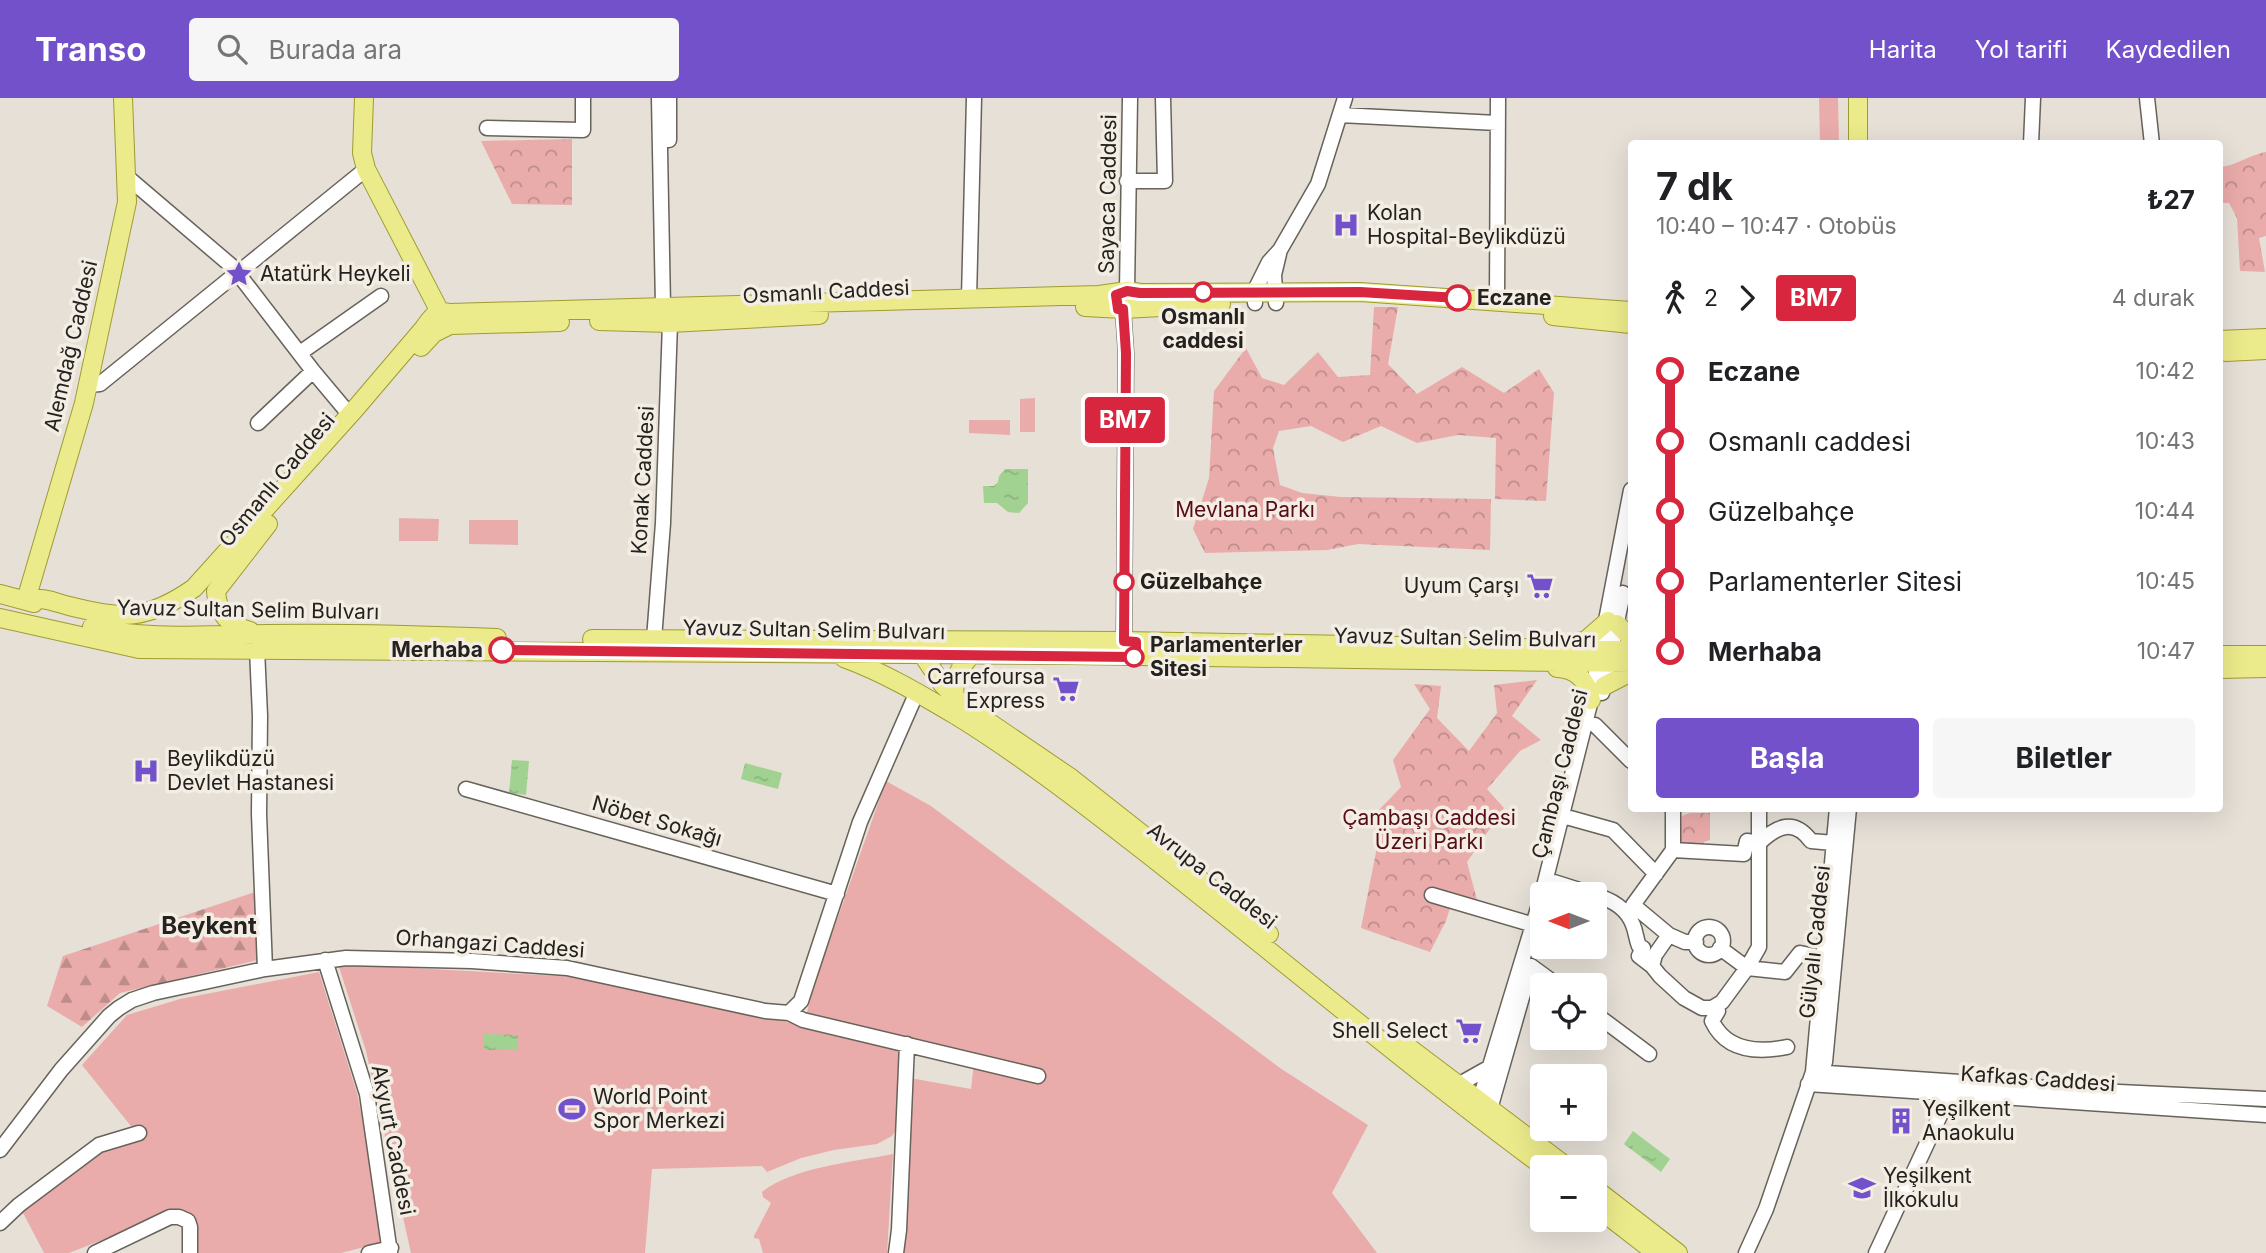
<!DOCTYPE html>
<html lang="tr">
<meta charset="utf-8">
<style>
body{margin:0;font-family:Inter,sans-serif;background:#f6f6f6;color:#202124;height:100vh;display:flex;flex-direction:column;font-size:26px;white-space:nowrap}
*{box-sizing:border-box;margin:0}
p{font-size:23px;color:#757577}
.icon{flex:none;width:38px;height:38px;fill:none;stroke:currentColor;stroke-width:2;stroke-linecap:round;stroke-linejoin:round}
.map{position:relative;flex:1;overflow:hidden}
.drawer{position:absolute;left:1628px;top:42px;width:595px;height:672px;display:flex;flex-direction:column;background:#fff;border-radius:7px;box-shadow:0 7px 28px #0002}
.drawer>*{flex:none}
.badge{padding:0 14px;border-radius:5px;font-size:24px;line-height:46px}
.needle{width:46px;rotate:270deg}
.buttons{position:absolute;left:1530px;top:784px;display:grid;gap:14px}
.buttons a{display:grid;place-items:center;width:77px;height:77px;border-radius:7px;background:#fff;box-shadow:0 7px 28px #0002;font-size:35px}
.map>.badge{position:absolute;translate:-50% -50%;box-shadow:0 0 0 4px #fff}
.legs{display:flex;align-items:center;gap:10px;height:77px;padding:0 28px;font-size:23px}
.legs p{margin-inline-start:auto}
.headline{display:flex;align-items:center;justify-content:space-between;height:119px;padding:0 28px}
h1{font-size:38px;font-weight:700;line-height:52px}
.action{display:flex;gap:14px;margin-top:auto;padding:14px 28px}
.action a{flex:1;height:80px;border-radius:7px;background:#7351cb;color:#fff;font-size:28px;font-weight:700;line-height:80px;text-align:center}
.action a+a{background:#f6f6f6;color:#202124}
ul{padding:0 28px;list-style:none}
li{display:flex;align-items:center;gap:24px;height:70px;font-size:26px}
li i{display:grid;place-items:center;width:10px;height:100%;margin:0 9px;background:currentColor}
li i::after{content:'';width:18px;height:18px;margin:-9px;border:5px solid;border-radius:50%;background:#fff}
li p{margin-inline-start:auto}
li:first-child i{background:linear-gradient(#0000 50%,currentColor 0)}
li:last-child i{background:linear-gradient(currentColor 50%,#0000 0)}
header{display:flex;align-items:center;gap:42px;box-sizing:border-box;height:98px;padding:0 35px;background:#7351cb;color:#fff}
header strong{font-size:33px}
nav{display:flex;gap:38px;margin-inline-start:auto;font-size:24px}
.search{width:490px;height:63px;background:#f6f6f6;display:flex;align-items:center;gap:18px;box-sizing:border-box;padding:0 24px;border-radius:7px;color:#757577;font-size:26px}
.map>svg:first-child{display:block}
.green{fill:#eaacab}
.forest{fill:url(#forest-firs)}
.park{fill:url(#park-crowns)}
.water{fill:url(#water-ripples)}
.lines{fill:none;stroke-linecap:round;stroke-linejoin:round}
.minor-casing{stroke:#67625a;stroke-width:17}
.major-casing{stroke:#9e9c32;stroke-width:20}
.minor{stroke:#fff;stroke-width:14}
.major{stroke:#eceb8b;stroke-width:18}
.line-1-casing{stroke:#fff;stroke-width:16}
.line-1{stroke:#d7263d;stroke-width:10}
.stop-1-dot{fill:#fff;stroke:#d7263d;stroke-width:3.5}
.labels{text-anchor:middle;stroke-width:7;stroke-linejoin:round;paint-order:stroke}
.street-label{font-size:21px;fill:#24221f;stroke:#f3ede4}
.poi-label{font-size:21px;fill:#24221f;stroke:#f3ede4;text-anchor:start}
.stop-label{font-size:21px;font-weight:bold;fill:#24221f;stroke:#f3ede4;text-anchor:start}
.park-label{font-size:21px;fill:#570c16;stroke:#f3ede4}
.quarter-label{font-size:24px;font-weight:bold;fill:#24221f;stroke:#f3ede4}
</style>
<header>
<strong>Transo</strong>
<div class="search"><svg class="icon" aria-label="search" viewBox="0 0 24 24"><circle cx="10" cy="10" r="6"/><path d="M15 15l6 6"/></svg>Burada ara</div>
<nav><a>Harita</a><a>Yol tarifi</a><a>Kaydedilen</a></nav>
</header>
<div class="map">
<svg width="2266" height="1155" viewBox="0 0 2266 1155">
<defs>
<pattern id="forest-firs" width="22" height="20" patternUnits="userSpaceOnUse" patternTransform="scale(1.75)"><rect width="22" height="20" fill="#eaacab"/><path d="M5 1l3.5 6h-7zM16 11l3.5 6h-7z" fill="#bd8c8b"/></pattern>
<pattern id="park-crowns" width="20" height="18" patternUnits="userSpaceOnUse" patternTransform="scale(1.75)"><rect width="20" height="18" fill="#eaacab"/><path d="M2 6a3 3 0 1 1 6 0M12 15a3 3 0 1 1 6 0" fill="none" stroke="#bd8c8b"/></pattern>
<pattern id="water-ripples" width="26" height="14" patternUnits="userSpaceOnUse" patternTransform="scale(1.75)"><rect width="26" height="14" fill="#a1d291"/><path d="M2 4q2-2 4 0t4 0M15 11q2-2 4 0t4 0" fill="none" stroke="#8ab47d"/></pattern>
</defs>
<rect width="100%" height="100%" fill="#e6e0d7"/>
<path class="green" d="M1819,0h19l1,45h-19z
M1035,300v34h-15v-33z
M969,322h41v15l-41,-2z
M399,420l40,1 -1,22h-39z
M469,422h49v25l-49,-1z
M886,683l45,25 349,262 88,57 -36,68 45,60h-474l5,-46 2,-129 61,11 4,-35 -168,-41 4,-20z
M338,866l240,13 317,68 7,6 -2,73 -8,12 -15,8 -43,6 -33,8 -34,14 -5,-6 -110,3 -7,84h-234l-45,-202z
M319,874l38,121 14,67 9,83 -39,10h-145l-4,-32 -44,1 -79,31h-25l-23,-44 80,-59 33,-20 -52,-65 45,-50 53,-16z
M893,1056l-6,99h-124l-4,-14 -5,-1v-2l17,-33 -8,-6 -1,-5c31,-25 92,-30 131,-38z"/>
<path class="forest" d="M255,794l3,68 -138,33 -38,34 -35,-21 16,-50z"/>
<path class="park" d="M572,41v66l-60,-1 -31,-63z
M2266,54v84l-7,2 6,34 -25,-1 -3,-53 -8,-15h-10v-36c18,-1 29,-12 47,-15z
M1374,209h24l-10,57 29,30 45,-27 42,26 35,-24 15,24 -8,108 -51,-2 1,-61 -38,-3 -41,8 -36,-17 -38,16 -32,-16 -32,5 -6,17 7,37 22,8 39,4 150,2 -1,51 -132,-6 -31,6 -122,3 -12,-24 16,-51 5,-87 32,-43 16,30 22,7 34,-33 20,25 32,-2z
M1537,582l-25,36 29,24 -21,11 -33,38 17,19 -37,54 10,38 -23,-5 -8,26 -16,31 -69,-24 17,-86 -2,-29 25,-26 -8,-27 37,-51 -16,-25 27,2 -4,32 32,33 28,-38 -3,-28z
M1690,715h20v27l-6,2v9l-18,-2 -6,-7 2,-26z"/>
<path class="water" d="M1005,371h23v34l-9,10 -11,-1 -11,-9h-13l-1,-17h11l4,-4 1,-6z
M512,662l17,1 -3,34 -17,-2z
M745,665l37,10 -4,16 -37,-10z
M484,936l34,1v15h-34z
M1633,1033l37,28 -9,13 -37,-28z"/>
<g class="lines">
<g class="minor-casing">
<path id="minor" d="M659,0l4,208
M2147,0l5,46
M1340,17l157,8
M487,30l96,2v-32
M669,42v-42
M2031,46l2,-46
M126,78l108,92
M1127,83h38l-2,-83
M244,170l122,-99
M243,182l70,91 36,43
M1127,193l3,-193
M969,200l5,-200
M1497,202l1,-202
M1255,205l-1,-11 15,-30 11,-12 38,-66 27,-86
M1276,205l-2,-28 5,-21
M1123,211l3,44 -2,288
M300,255l81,-57
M88,287l12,-1 132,-107
M258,325l55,-52
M654,541l9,-116 7,-200
M257,551l3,67 -1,98 6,155
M1602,595l21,-100
M1595,627l36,36
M466,691l371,105
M1673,710v42l-40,55 36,30 -14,20 -3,11 8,10 24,22 18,10h10l10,-6 25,-34 12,-21v-139
M1570,720l43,12 43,44
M1673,752l71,4 3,-13 12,2c18,-17 35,-25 52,-2l23,2
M1554,784l38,12
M1542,796l48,-190 41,-214
M1432,797l102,30
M1594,797c16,4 33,13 39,30 3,7 3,14 6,21l4,2 -4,8 13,10
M1695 843a14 14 0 1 1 28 0a14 14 0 1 1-28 0Z
M1669,837l16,7h11
M1720,850l27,20 38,4 15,-19 24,5
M325,862l42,134 23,159
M1531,868l26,19
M1712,910l6,3 -6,10c14,30 45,32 75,26
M789,915l12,-12 59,-179 57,-130
M1594,915l55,41
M1813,974l264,18 189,9
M1813,974l8,-4 4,-6 24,-254
M1808,986l458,31
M1458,987l32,-18
M1479,1004l63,-207
M1490,1011l41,-143
M0,1052l61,-80 48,-54 10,-8 13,-8 21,-7 112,-24 81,-11 126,3 95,7 198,43 24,2 14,7 235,56
M0,1125l19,-18 80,-60 40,-12
M95,1155l75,-36h9l9,4 2,6v26
M369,1155l22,-5
M896,1155l3,-23 8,-186
M1746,1155l20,-44 47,-137 24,-264
M1876,1155l74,-159"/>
</g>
<g class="major-casing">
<path id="major" d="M364,0l-2,55 4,16 74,143
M1858,0v46
M1085,209l38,2 98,-5
M1553,218l78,8
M599,223l71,2 149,-8
M2219,242l47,-2
M421,249l13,-14 16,-8 110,-3
M2226,254l40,-2
M0,496l34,9
M26,502c15,-4 28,2 43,6 53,13 78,15 125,-18l161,-179 69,-81c8,-11 11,-18 26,-15l649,-18 28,-4 14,2 219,-1 271,19
M26,502l58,-197 43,-201 -4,-104
M0,520l139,31 931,6 561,8
M1617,526l14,14
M92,529c58,14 117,7 176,7 76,-1 153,1 229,4
M250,533c-21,-5 -33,-18 -34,-40l52,-67
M592,541l532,2 507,9
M1570,545l15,-2 23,-20
M922,556l21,31 22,21 106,72 198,156
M2219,557h47
M844,560c41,15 76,36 113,58 66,41 127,88 188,136 134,105 263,214 399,315
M1557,570c20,1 30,12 34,32
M2219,571l47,-1
M1604,588l27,-14
M955,599c-3,-18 5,-29 16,-42
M1396,940l171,129
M1594,1090l84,65
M1594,1107l62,48"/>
</g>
<use href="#minor" class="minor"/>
<use href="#major" class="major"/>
</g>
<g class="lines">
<g class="line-1-casing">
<path id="line-1" d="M502,552l632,7 2,-3v-12l-12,-1 2,-288 -3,-44h-5l-2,-14 11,-4 13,2 220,-1 98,6"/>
</g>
<use href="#line-1" class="line-1"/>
</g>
<defs>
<g id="hospital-bare" transform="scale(2.1)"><path d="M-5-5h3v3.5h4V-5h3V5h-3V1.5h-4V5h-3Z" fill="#7351cb" stroke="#f3ede4" stroke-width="2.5" paint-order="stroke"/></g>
<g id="sight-bare" transform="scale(2.1)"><path d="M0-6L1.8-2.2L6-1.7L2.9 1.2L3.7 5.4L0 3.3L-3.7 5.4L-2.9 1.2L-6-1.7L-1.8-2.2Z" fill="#7351cb" stroke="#f3ede4" stroke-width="2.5" paint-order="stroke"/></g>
<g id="supermarket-bare" transform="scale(2.1)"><path d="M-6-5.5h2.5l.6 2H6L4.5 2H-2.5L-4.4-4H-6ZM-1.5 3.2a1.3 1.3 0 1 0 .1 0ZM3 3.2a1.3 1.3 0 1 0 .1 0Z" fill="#7351cb" stroke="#f3ede4" stroke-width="2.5" paint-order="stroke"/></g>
<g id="stadium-bare" transform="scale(2.1)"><path d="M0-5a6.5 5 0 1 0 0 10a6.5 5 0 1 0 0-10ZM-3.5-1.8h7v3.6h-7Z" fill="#7351cb" stroke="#f3ede4" stroke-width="2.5" paint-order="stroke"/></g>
<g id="building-bare" transform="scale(2.1)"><path d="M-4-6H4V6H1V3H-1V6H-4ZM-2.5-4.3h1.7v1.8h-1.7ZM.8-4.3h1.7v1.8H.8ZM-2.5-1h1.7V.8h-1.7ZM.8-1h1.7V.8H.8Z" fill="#7351cb" stroke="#f3ede4" stroke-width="2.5" paint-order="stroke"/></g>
<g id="school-bare" transform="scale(2.1)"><path d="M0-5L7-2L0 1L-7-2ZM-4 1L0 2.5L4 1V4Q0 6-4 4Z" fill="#7351cb" stroke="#f3ede4" stroke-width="2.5" paint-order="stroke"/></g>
</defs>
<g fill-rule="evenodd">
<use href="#hospital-bare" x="1346" y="127"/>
<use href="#sight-bare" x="239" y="176"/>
<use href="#supermarket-bare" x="1540" y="488"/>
<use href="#supermarket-bare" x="1066" y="591"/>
<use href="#hospital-bare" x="146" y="673"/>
<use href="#supermarket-bare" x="1469" y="933"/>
<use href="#stadium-bare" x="572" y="1011"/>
<use href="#building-bare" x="1901" y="1023"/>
<use href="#school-bare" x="1862" y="1090"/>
</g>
<g class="stop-1-dot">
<circle cx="1203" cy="194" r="9"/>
<circle cx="1458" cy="200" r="12"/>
<circle cx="1124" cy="484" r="9"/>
<circle cx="502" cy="552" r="12"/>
<circle cx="1134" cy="559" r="9"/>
</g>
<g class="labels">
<g class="street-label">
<text transform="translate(1108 96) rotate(-89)" y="7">Sayaca Caddesi</text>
<text transform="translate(826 194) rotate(-3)" y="7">Osmanlı Caddesi</text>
<text transform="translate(71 248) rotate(-77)" y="7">Alemdağ Caddesi</text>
<text transform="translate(277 382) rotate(-50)" y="7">Osmanlı Caddesi</text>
<text transform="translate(643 382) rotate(-87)" y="7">Konak Caddesi</text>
<text transform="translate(248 512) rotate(1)" y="7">Yavuz Sultan Selim Bulvarı</text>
<text transform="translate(814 532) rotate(1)" y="7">Yavuz Sultan Selim Bulvarı</text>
<text transform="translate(1465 540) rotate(1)" y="7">Yavuz Sultan Selim Bulvarı</text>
<text transform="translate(1560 676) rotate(-76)" y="7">Çambaşı Caddesi</text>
<text transform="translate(657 723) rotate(16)" y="7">Nöbet Sokağı</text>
<text transform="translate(1212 778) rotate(38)" y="7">Avrupa Caddesi</text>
<text transform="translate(1815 844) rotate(-84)" y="7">Gülyalı Caddesi</text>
<text transform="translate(490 846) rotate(4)" y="7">Orhangazi Caddesi</text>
<text transform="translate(2038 981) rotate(4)" y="7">Kafkas Caddesi</text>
<text transform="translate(393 1042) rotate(79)" y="7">Akyurt Caddesi</text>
</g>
<g class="poi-label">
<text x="1367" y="122">Kolan<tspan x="1367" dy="24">Hospital-Beylikdüzü</tspan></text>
<text x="260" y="183">Atatürk Heykeli</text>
<text x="1519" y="495" text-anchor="end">Uyum Çarşı</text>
<text x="1045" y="586" text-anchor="end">Carrefoursa<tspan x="1045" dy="24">Express</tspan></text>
<text x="167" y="668">Beylikdüzü<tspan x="167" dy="24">Devlet Hastanesi</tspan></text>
<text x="1448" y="940" text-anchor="end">Shell Select</text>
<text x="593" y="1006">World Point<tspan x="593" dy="24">Spor Merkezi</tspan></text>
<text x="1922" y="1018">Yeşilkent<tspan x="1922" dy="24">Anaokulu</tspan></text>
<text x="1883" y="1085">Yeşilkent<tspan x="1883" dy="24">İlkokulu</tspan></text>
</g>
<g class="stop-label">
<text x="1477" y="207">Eczane</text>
<text x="1203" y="226" text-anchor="middle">Osmanlı<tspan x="1203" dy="24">caddesi</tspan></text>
<text x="1140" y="491">Güzelbahçe</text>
<text x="1150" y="554">Parlamenterler<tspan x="1150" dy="24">Sitesi</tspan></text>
<text x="483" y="559" text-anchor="end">Merhaba</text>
</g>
<g class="park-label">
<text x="1245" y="419">Mevlana Parkı</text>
<text x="1429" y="727">Çambaşı Caddesi<tspan x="1429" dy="24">Üzeri Parkı</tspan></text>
</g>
<g class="quarter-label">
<text x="209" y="836">Beykent</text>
</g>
</g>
</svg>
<div class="buttons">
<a><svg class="needle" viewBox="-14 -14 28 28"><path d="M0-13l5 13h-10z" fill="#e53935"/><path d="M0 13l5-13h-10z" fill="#757577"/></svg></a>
<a><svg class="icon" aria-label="locate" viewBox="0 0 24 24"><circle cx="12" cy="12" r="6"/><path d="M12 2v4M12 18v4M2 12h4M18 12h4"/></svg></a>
<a>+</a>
<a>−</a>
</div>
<b class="badge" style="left:1125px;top:322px;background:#d7263d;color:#fff">BM7</b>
<section class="drawer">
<div class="headline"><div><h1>7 dk</h1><p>10:40 – 10:47 · Otobüs</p></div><b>₺27</b></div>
<div class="legs"><svg class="icon" aria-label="walk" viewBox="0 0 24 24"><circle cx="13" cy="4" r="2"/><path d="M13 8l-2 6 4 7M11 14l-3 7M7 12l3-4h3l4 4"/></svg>2<svg class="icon" aria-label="forward" viewBox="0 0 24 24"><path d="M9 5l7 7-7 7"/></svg><b class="badge" style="background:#d7263d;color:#fff">BM7</b><p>4 durak</p></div>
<ul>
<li><i style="color:#d7263d"></i><b>Eczane</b><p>10:42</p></li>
<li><i style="color:#d7263d"></i><span>Osmanlı caddesi</span><p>10:43</p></li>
<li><i style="color:#d7263d"></i><span>Güzelbahçe</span><p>10:44</p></li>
<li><i style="color:#d7263d"></i><span>Parlamenterler Sitesi</span><p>10:45</p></li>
<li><i style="color:#d7263d"></i><b>Merhaba</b><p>10:47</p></li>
</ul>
<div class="action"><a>Başla</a><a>Biletler</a></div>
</section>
</div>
